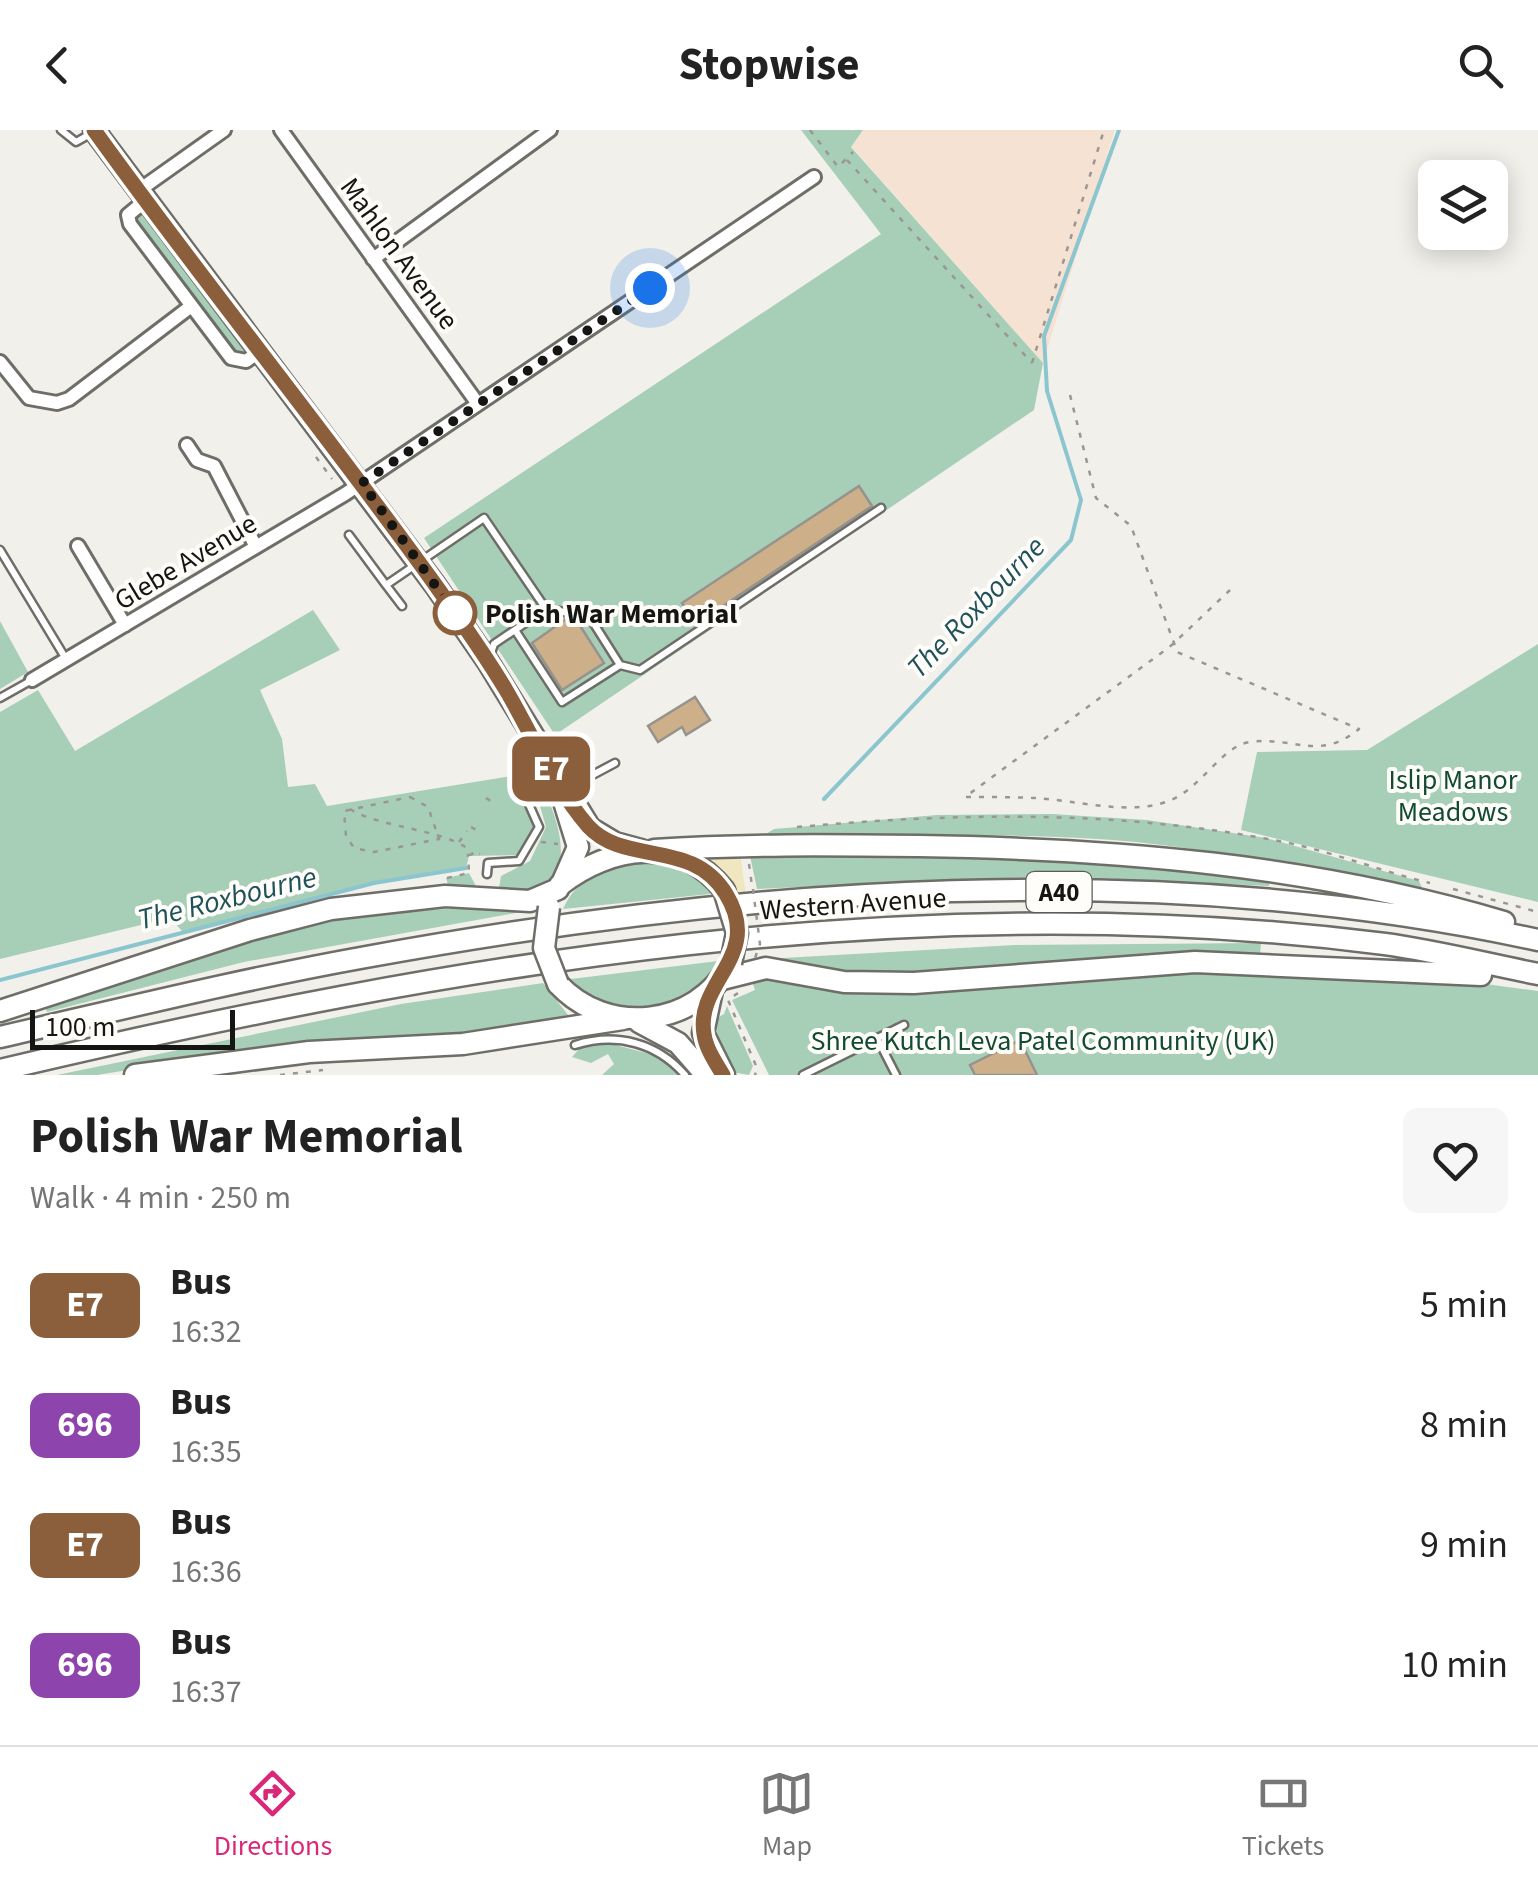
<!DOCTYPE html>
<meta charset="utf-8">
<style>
body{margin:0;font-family:"Source Sans 3",sans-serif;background:#f6f6f6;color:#222;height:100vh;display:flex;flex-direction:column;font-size:38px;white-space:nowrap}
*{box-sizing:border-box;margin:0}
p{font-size:32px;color:#767676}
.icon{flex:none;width:55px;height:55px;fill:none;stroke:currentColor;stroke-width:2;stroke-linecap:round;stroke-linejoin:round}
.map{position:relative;height:945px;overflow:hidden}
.panel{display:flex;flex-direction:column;background:#fff;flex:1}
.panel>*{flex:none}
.badge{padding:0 20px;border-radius:15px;font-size:35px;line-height:65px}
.fabs{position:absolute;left:1418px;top:30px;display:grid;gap:20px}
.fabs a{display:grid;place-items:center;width:90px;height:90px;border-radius:15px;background:#fff;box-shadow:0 5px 25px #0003;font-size:50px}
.scale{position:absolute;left:30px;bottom:25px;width:205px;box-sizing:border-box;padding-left:10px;border:5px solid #151513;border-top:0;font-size:28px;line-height:35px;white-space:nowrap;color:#151513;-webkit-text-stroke:8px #fffdf9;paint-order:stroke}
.you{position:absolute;width:50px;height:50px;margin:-25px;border:8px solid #fff;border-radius:50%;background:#1a73e8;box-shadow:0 0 0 15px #1a73e833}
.map>.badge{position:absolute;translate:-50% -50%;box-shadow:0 0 0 5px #fff}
.round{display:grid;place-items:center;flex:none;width:105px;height:105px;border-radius:15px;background:#f6f6f6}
.overview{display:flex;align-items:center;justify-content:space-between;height:170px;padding:0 30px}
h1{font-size:48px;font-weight:700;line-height:75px}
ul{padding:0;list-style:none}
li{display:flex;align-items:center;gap:30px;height:120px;padding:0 30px}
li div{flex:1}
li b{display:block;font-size:38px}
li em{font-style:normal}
li .badge{min-width:110px;font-weight:700;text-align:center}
header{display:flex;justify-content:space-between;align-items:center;height:130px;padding:0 30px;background:#fff;font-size:45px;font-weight:700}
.tab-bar{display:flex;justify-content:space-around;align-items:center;height:140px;border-top:2px solid #e0e0e0;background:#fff;font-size:28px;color:#767676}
.tab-bar a{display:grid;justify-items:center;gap:5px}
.tab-bar .active{color:#db2777}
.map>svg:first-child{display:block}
.education{fill:#f6e2d3}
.green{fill:#a7ceb7}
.sand{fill:#f0e7c1}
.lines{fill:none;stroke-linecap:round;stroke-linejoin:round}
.stream{stroke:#8bc6cf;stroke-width:4}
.building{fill:#cdb089;stroke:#96938f;stroke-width:2.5}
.service-casing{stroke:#6f6d68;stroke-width:11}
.minor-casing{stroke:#6f6d68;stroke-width:18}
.primary-casing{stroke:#6f6d68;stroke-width:25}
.trunk-casing{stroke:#6f6d68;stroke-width:25}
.path{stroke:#999794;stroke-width:2.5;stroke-dasharray:5 8;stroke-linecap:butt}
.service{stroke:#fff;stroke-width:6}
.minor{stroke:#fff;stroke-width:12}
.primary{stroke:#fff;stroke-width:20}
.trunk{stroke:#fff;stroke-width:20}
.primary-bridge-casing{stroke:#6f6d68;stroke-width:25;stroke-linecap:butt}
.path-bridge{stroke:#999794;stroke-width:2.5;stroke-dasharray:5 8;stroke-linecap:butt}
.primary-bridge{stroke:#fff;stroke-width:20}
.line-casing{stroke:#fff;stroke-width:22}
.line{stroke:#8b5e3c;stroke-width:15}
.walk{stroke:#151513;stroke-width:10;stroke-dasharray:0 18}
.stop-dot{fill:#fff;stroke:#8b5e3c;stroke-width:5}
.labels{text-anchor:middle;stroke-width:8;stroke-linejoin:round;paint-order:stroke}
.shield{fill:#fffdf9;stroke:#5b5b58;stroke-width:2.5}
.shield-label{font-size:25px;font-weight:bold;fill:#151513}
.street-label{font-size:28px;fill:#151513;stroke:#fffdf9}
.stop-label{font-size:28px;font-weight:bold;fill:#151513;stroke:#fffdf9;text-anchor:start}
.park-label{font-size:28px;fill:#124b32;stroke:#fffdf9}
.water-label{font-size:30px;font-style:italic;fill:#1f5259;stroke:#fffdf9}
</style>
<header><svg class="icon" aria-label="back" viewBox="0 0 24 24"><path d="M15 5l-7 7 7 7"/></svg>Stopwise<svg class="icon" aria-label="search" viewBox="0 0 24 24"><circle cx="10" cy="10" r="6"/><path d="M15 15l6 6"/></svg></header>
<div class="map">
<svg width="1538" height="945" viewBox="0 0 1538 945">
<rect width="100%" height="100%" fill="#f2f0eb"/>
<path class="education" d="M863,0h252l-72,233 -192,-217z"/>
<path class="green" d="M801,0h62l-12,17 192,216 -9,47 -479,325 -131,-197 457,-304z
M144,83l101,136 -1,6h-7l-101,-132 -1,-8z
M313,480l27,40 -80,40 22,49 6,48 27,-3 12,22 191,-31 4,8 -5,8 18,33 -16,31 -50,1 -3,12 -92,15 -191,49 -13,-14 -170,41v-247l38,-22 37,61z
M0,491l28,51 -28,17z
M1538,514v258l-297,-72 16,-78 110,-2z
M547,667c13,28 30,86 -18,94 -24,5 -55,-2 -80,-3l-3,-10 23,-5 7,13 23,2 2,-12 29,-15 16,-34 -8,-28z
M1052,684l95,6 119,18 153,43 4,9c-95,-19 -190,-38 -287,-48 -124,-12 -250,-4 -375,-5l13,-8 163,-14z
M749,721l291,3 230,24 -1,8 -214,-10 -298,13z
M656,726l53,30 1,8 -147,15c19,-41 52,-44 93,-53z
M478,777l43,5 -277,50 -197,50 -2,-5 227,-76 77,-16z
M1261,813l-1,11c-51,1 -102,1 -153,5 -116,8 -227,24 -342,0l250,-14z
M718,831l1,8c-45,38 -102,60 -148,10z
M1299,840l135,7 104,14v84h-769l-37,-75 23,-10 -4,-12z
M543,853l25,32 -92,20 -248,19 -131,21h-40l344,-71z
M727,876l26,60 -4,9 -17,-3 -21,-33 1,-18 12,-7z
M589,908l76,20 14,17h-77l12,-11 -6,-10 -17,9 -19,-6z"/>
<path class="sand" d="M740,720c3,34 16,82 0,112 12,-56 -9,-71 -45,-109z"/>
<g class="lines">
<path class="stream" d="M824,669l247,-259 10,-40 -34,-109 -3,-55 75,-206
M0,850l374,-97 92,-15"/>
</g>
<path class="building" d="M859,356l13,20 -176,118 -14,-21z
M566,489l11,2 27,42 -42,27 -30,-47z
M695,567l15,23 -24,15 -4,-8 -24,15 -10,-16z
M1020,910l17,35h-62l-5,-10z"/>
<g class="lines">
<g class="service-casing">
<path id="service" d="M61,0l15,12 16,-9
M349,405l37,50 98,-67 62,91 -52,35 -4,12
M0,420l66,109
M386,455l16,21
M515,500l47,72 58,-37 -31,-49 -43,-7
M620,535l20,5 241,-162
M0,568l32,-18
M570,657l45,-24
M487,744l1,-11 31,-2 20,-34 -12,-27 23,-28
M877,908l19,37
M575,915c42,-13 82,-2 110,30
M803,945l101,-50"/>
</g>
<g class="minor-casing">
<path id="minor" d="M281,0l197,274
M138,61l86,-61
M145,71l-17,14 2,9 101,134 15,3 14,-10
M373,129l177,-129
M0,232l29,36 28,5 12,-4 121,-92
M187,315l10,15 17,6 42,81
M78,416l47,79
M32,550l313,-186 469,-317"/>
</g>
<g class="primary-casing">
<path id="primary" d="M94,0l341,455 53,77 102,166 25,15 26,7
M563,751l15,-34 -13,-42
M560,755c50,-39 120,-51 164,5
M558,854c49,53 137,43 172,-19
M712,861l-9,42 21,42
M639,892l39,21 28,32"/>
</g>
<g class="trunk-casing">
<path id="trunk" d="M654,720c89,-6 176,-5 265,-4 199,3 394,19 585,76
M722,849l44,-11 78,14 70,1 281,-21 286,13
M0,881l250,-81 81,-21 114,-13 85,5 28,-12
M0,907c122,-28 243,-58 366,-80 382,-70 790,-100 1172,-17
M0,940c453,-107 918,-186 1385,-126 51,7 102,20 153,30
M135,945l174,-23 154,-8 160,-25"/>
</g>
<path class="path" d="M810,0l28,37 15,-15
M847,30l185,203
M1032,233l72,-233
M1070,265l26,103 35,28 43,117 3,9 182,77c-40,33 -65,7 -109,13 -27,3 -48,45 -79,58 -40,17 -94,0 -137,-2 -23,-1 -46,-1 -69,-1l203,-149 6,-5 56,-53
M316,327l16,22
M517,664l1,-12 16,-12
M410,667l18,10 11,32 -65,13 -20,-4 -8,-12 -2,-25z
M486,668l9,6
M350,679c28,19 110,22 123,46
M471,697l9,5
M797,697c159,-14 313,-17 471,12 55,9 108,31 162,44
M459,712l8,-11
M541,712l17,2
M749,734l3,22
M447,748l22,-5 -1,-18 12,-1
M1453,759l85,23
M738,863l-10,7 29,68 -2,7
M280,945l43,-5"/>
<use href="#service" class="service"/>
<use href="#minor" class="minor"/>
<use href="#primary" class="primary"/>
<use href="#trunk" class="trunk"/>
<g class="primary-bridge-casing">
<path id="primary-bridge" d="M724,760l13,43 -6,30
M549,777l-5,41 14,36"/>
</g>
<path class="path-bridge" d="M753,759l7,55 -6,17"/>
<use href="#primary-bridge" class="primary-bridge"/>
</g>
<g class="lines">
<g class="line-casing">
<path id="line" d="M94,0c110,153 230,300 340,453 25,35 50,70 72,107 26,44 48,97 82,136 36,40 104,12 138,68 38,62 -31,87 -22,140 2,15 12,29 19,41"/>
</g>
<use href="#line" class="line"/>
<path class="walk" d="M455,483l-93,-130 288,-195"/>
</g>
<circle class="stop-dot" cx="455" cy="483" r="20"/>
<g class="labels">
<rect class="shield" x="1026.5" y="742" width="65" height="40" rx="8"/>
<g class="shield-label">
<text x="1059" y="771">A40</text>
</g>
<g class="street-label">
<text transform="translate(400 123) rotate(54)" y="10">Mahlon Avenue</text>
<text transform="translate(185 431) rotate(-31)" y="10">Glebe Avenue</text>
<text transform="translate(853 773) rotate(-4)" y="10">Western Avenue</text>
</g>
<g class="stop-label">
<text x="485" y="493">Polish War Memorial</text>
</g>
<g class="park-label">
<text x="1453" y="659">Islip Manor<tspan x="1453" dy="32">Meadows</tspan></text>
<text x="1043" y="920">Shree Kutch Leva Patel Community (UK)</text>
</g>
<g class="water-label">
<text transform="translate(976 477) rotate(-46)" y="10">The Roxbourne</text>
<text transform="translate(227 768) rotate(-14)" y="10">The Roxbourne</text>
</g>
</g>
</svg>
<div class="fabs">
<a><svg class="icon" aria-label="layers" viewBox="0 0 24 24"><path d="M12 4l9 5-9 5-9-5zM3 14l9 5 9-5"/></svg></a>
</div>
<div class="scale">100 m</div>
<div class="you" style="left:650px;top:158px"></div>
<b class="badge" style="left:551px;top:639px;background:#8b5e3c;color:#fff">E7</b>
</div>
<section class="panel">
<div class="overview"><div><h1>Polish War Memorial</h1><p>Walk · 4 min · 250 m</p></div><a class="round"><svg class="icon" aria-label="heart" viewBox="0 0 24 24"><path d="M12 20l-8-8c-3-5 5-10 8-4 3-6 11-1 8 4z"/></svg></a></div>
<ul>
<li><span class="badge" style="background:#8b5e3c;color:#fff">E7</span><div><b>Bus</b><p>16:32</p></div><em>5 min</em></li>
<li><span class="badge" style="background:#8e44ad;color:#fff">696</span><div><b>Bus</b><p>16:35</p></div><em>8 min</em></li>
<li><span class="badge" style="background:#8b5e3c;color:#fff">E7</span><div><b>Bus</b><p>16:36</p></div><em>9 min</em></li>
<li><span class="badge" style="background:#8e44ad;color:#fff">696</span><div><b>Bus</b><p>16:37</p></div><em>10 min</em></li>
</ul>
</section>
<nav class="tab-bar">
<a class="active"><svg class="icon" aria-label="directions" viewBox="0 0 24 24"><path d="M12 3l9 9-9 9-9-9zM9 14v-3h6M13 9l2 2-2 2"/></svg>Directions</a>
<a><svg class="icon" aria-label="map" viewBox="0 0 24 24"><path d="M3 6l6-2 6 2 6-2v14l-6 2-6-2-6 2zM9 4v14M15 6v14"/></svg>Map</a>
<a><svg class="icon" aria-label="tickets" viewBox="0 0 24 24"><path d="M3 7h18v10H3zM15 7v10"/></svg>Tickets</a>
</nav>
